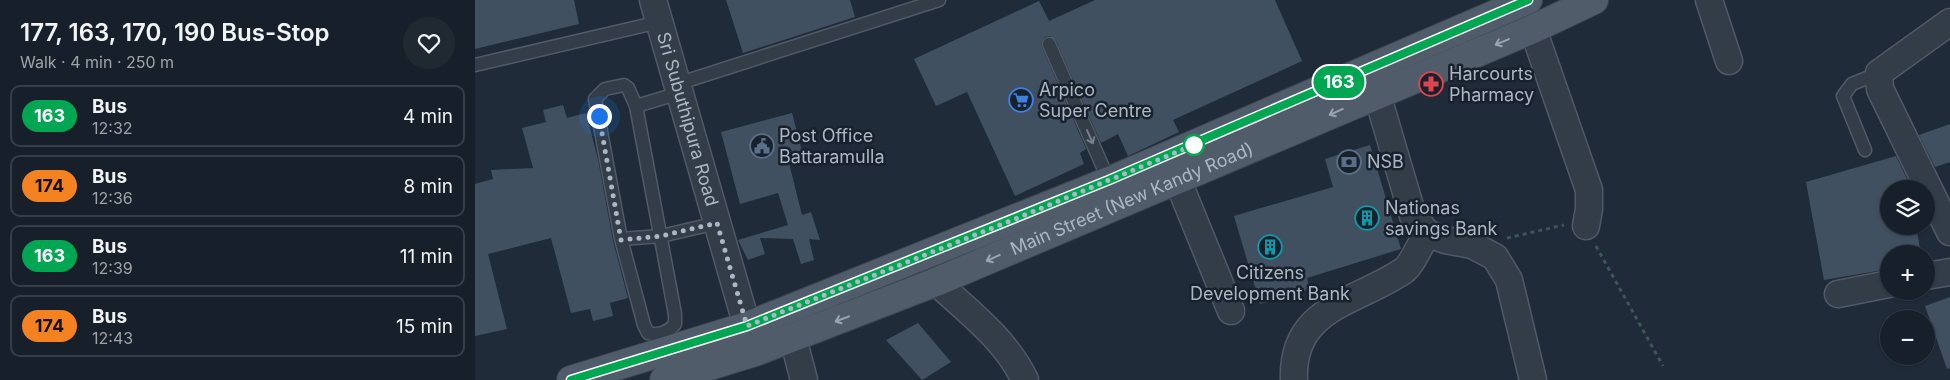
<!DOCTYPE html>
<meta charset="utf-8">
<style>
body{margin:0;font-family:Inter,sans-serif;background:#202832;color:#f1f3f6;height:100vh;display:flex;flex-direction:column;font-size:19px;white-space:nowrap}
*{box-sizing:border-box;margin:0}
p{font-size:16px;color:#9ea3a8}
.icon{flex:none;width:28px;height:28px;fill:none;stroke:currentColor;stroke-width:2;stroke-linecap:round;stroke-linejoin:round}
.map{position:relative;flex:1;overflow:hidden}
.panel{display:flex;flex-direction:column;background:#17202a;width:475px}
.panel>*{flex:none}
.badge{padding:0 10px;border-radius:16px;font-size:18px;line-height:32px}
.tools{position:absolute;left:1405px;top:180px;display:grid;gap:10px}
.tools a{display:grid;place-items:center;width:55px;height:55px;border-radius:50%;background:#17202a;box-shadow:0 1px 4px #0004,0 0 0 1px #363e47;font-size:25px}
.you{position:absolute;width:25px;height:25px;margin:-12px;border:4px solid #fff;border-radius:50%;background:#1a73e8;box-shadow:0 0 0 8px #1a73e833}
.map>.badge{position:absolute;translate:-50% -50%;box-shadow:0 0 0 2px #fff}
.round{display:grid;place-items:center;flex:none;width:52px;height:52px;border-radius:26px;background:#202832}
.headline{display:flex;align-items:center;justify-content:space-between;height:85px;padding:0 20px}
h1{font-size:24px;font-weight:600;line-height:38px}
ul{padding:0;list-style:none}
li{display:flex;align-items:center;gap:15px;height:62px;margin:0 10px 8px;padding:0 10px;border:2px solid #363e47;border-radius:10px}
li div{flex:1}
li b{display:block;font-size:19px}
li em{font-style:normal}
li .badge{min-width:55px;font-weight:700;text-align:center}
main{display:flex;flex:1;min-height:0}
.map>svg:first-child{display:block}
.building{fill:#415060}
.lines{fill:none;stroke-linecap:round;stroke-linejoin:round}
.service-casing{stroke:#505a66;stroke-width:15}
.minor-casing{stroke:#505a66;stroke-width:29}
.primary-casing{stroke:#3c4652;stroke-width:30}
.path{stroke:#3e5557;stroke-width:3;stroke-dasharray:4 4;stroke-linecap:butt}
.service{stroke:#323d48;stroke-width:12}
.minor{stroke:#323d48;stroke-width:26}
.primary{stroke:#505c69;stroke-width:28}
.oneway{stroke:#9aa5b3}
.oneway2{stroke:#75808d}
.line-casing{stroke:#fff;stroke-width:11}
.line{stroke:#00a651;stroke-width:8}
.walk{stroke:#acb7c5;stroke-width:5;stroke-dasharray:0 9}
.stop-dot{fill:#fff;stroke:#00a651;stroke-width:2.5}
.labels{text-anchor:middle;stroke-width:5;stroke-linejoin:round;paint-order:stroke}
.poi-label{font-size:18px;fill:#acb7c5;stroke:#18222d;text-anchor:start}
.street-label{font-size:18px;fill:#acb7c5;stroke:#18222d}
</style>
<main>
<section class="panel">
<div class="headline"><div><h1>177, 163, 170, 190 Bus-Stop</h1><p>Walk · 4 min · 250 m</p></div><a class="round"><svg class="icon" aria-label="heart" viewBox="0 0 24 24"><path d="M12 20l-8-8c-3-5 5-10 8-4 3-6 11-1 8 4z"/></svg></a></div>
<ul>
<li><span class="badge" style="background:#00a651;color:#fff">163</span><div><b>Bus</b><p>12:32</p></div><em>4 min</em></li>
<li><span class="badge" style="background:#f58220;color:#111">174</span><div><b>Bus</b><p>12:36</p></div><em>8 min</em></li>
<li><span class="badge" style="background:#00a651;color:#fff">163</span><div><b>Bus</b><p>12:39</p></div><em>11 min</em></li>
<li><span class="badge" style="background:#f58220;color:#111">174</span><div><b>Bus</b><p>12:43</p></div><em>15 min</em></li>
</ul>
</section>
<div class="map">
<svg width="1475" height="380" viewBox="0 0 1475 380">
<rect width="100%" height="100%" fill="#1f2b38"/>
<path class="building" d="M0,0h99l5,24 -104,25z
M251,0h124l5,17 -112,36z
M620,0h180l27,61 -129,59 6,12 -51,24 -10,-22 -17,9 -45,-102 -6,-5 -5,1 -4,6 1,4 44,102 -6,4 4,11 -69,32 -48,-104 -31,14 -22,-47 125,-58 10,20z
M88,105l4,13 19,-5 12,46 15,82 15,57 -18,5 3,13 -20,5 -3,-12 -19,4 -20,-75 -63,16 19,75 -32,7v-152l18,-5 -2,-9 42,-2 -11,-40 24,-6 -3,-12z
M317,113l12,46 -15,4 13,52 9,-3 9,28 -11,-1 5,21 -13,4 -8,-25 -33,-1 5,16 -17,6 -10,-20 50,-15 -10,-32 -38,11 -19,-72z
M1475,124v38l-15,5 -16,-32z
M895,145l31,104 -94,29 3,11 -50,15 -26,-88 99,-29 -8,-28z
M1421,156l11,23 2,10h-20v37h27l5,28h-32v15l-65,11 -18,-98z
M1475,297v71l-3,1 -22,-63z
M443,323l33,39 -29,18 -36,-40z"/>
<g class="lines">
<g class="service-casing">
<path id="service" d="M574,44l60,137
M0,65l184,-43
M202,84l262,-84
M149,85l4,3 8,18 39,208v10c-6,8 -17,12 -27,9l-4,-8 -23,-86 -26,-140 10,-10z
M161,106l44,-13
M1390,150l-22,-54 9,-12 27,-11
M146,239l40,-3 56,-13"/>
</g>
<g class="minor-casing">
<g id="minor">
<path id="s1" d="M178,0l100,347"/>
<path d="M1234,0l20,61"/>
<path d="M1475,22l-71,51 1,16 70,143"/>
<path d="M1058,29l56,161v19l-3,17"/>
<path d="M893,75l9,19 36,122 14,17 18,7 27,5 23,12 14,23 24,100"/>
<path d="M703,181l53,130"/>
<path d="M1451,276l24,-4"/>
<path d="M461,282c33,30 70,58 89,98"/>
<path d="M1363,294l51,-10"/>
<path d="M318,338l11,42"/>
<path d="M819,380c-3,-73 62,-77 109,-109 8,-5 19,-29 24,-38"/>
</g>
</g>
<g class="primary-casing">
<g id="primary">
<path d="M96,380l176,-54 362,-145 419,-181"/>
<path id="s2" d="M189,380l91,-28 181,-70 597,-253 61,-29"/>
</g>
</g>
<path class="path" d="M1032,238l57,-13
M1121,246l67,120"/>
<use href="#service" class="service"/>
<use href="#minor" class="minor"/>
<use href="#primary" class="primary"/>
</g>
<defs><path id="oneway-shaft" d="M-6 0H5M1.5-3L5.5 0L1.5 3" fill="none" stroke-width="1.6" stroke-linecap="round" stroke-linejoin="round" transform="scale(1.25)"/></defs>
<g class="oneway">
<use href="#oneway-shaft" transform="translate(1027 42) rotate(157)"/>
<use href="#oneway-shaft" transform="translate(861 112) rotate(156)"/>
<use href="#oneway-shaft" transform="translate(518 258) rotate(156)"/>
<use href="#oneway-shaft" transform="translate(367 319) rotate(159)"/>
</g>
<use class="oneway2" href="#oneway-shaft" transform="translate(615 137) rotate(66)"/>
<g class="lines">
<g class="line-casing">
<path id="line" d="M96,380l176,-54 362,-146 419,-180"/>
</g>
<use href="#line" class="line"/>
<path class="walk" d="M124,116l22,124 40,-4 56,-13 30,103 273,-109 181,-75 -7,3"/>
</g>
<defs>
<g id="pharmacy-ring" transform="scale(1.25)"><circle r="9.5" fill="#18222d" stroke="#e0444e" stroke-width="1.5"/><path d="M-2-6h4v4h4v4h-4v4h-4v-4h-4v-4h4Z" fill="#e0444e"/></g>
<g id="supermarket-ring" transform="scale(1.25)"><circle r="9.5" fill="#18222d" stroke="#3f7fe0" stroke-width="1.5"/><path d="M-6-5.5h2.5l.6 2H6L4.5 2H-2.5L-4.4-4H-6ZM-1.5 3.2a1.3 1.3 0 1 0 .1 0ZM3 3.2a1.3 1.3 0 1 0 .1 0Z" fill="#3f7fe0"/></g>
<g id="civic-ring" transform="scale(1.25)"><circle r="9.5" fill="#18222d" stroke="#5c6f8a" stroke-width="1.5"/><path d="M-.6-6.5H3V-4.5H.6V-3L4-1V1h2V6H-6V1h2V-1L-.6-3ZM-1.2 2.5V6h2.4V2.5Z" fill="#5c6f8a"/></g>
<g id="bank-ring" transform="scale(1.25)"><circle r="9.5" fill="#18222d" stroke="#5c6f8a" stroke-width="1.5"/><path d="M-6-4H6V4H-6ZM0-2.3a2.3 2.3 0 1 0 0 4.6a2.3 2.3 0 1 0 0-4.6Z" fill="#5c6f8a"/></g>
<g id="building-ring" transform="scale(1.25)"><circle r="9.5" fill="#18222d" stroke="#0f9aa8" stroke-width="1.5"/><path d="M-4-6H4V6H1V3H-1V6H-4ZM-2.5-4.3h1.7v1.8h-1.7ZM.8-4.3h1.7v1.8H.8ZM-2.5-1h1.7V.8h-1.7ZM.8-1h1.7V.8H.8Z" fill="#0f9aa8"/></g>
</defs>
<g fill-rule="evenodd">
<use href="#pharmacy-ring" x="956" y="84"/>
<use href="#supermarket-ring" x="546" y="100"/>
<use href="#civic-ring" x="287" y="146"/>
<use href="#bank-ring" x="874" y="162"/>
<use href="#building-ring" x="892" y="218"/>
<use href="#building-ring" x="795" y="247"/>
</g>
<circle class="stop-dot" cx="719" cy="145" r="10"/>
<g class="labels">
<g class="poi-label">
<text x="974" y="80">Harcourts<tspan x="974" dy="21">Pharmacy</tspan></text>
<text x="564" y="96">Arpico<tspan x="564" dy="21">Super Centre</tspan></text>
<text x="304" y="142">Post Office<tspan x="304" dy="21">Battaramulla</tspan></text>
<text x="892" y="168">NSB</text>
<text x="910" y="214">Nationas<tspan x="910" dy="21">savings Bank</tspan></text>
<text x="795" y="279" text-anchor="middle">Citizens<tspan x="795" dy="21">Development Bank</tspan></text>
</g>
<g class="street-label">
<text dy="6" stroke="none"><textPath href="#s1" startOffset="124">Sri Subuthipura Road</textPath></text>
<text dy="6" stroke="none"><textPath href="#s2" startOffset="502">Main Street (New Kandy Road)</textPath></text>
</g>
</g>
</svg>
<div class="tools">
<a><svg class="icon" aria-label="layers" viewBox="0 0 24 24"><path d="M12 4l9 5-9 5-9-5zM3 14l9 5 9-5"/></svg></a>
<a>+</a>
<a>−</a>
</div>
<div class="you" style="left:124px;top:116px"></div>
<b class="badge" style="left:864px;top:82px;background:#00a651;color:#fff">163</b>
</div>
</main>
